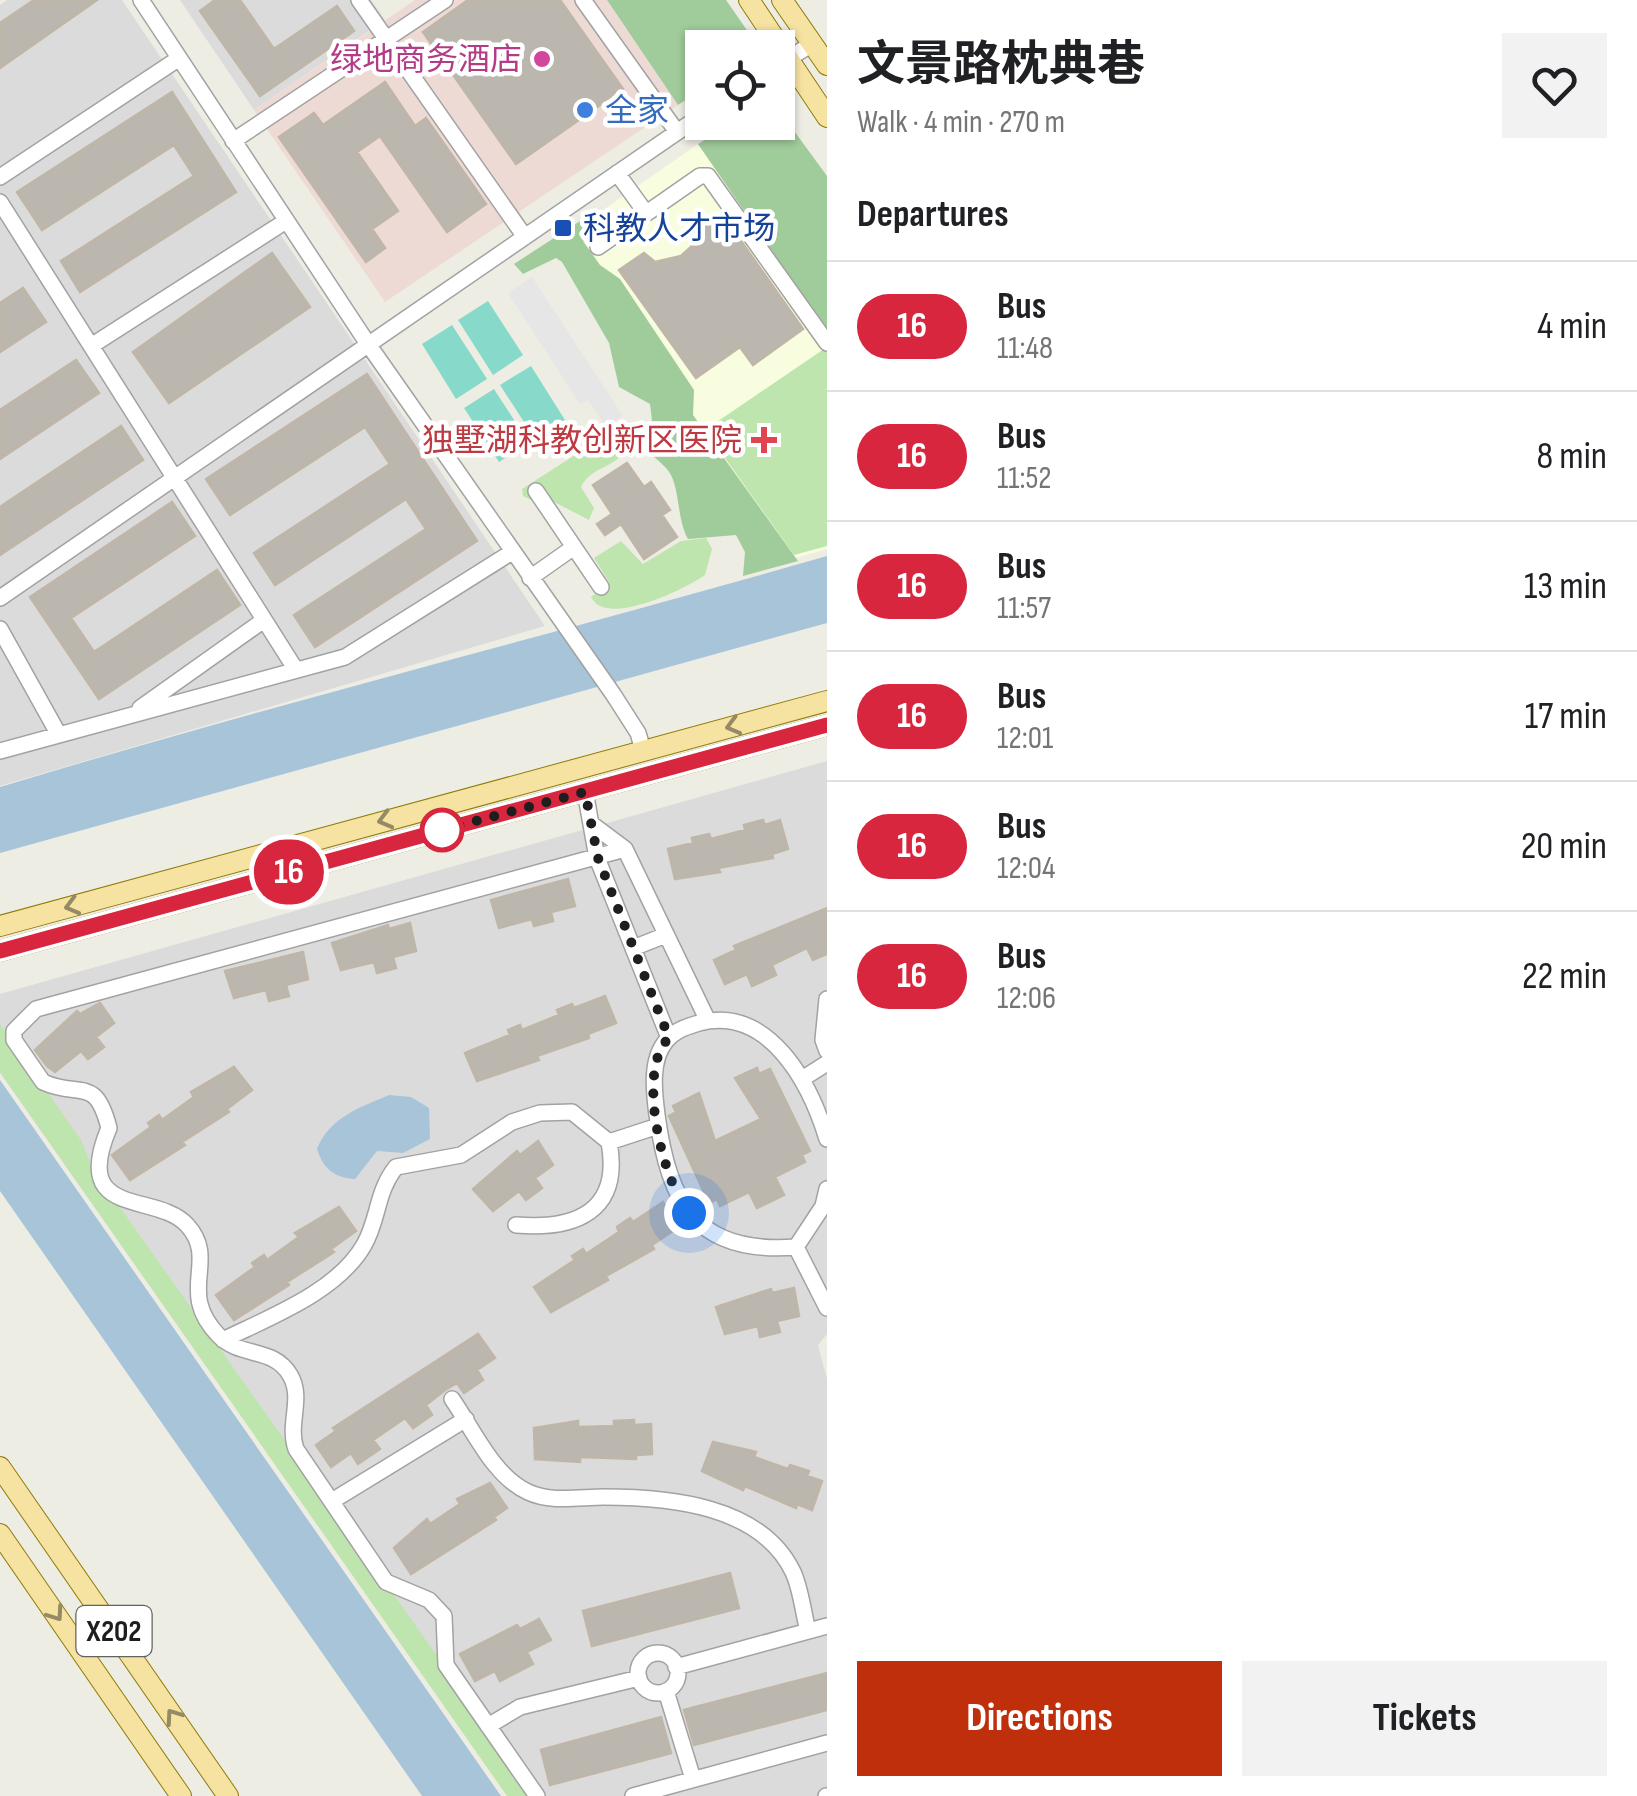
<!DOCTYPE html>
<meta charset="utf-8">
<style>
body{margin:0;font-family:"Sofia Sans Condensed","Noto Sans SC",sans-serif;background:#f2f2f2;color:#202124;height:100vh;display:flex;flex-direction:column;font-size:38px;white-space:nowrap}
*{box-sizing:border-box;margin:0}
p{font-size:32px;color:#757577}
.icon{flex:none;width:55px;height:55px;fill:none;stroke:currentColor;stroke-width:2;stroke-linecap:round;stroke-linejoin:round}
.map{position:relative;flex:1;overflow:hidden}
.sheet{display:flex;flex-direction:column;background:#fff;width:810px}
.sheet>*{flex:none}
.badge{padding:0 20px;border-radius:32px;font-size:35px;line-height:65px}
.tools{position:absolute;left:685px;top:30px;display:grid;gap:20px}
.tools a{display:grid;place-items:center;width:110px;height:110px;border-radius:0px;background:#fff;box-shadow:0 2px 8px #0004;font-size:50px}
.you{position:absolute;width:50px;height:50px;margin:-25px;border:8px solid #fff;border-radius:50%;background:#1a73e8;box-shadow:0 0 0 15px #1a73e833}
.map>.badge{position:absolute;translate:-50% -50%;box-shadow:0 0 0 5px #fff}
h2{padding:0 30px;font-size:38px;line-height:90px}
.round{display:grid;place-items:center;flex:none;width:105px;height:105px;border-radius:0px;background:#f2f2f2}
.overview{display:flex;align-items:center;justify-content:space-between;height:170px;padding:0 30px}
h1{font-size:48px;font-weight:700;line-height:75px}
.cta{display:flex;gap:20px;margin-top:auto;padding:20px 30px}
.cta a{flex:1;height:115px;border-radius:0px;background:#bf2f0c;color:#fff;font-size:40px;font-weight:700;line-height:115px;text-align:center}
.cta a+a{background:#f2f2f2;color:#202124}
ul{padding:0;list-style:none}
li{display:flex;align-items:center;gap:30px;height:130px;padding:0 30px;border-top:2px solid #e0e0e0}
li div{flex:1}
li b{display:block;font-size:38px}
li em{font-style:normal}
li .badge{min-width:110px;font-weight:700;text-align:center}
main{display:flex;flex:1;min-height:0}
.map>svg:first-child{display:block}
.residential{fill:#dcdbdb}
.commercial{fill:#eedad4}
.education{fill:#f7fdde}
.grass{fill:#bee5ad}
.forest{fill:#a0cb9b}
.pitch{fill:#87d9c9}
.parking{fill:#e6e6e6}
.water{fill:#a7c4d9}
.building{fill:#bbb6ae;stroke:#bfb6a7;stroke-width:2.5}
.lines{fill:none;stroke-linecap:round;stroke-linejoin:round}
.minor-casing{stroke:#a2a2a2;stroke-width:18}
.major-casing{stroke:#8e7c09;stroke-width:22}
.minor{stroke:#fff;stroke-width:15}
.major{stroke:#f6e2a1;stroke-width:20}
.oneway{stroke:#958a66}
.line-casing{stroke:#fff;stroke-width:22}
.line{stroke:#d7263d;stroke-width:15}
.walk{stroke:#1e1e1e;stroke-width:10;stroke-dasharray:0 18}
.hotel-dot{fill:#d1479c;stroke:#fff;stroke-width:4}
.shop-dot{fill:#3f7fe0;stroke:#fff;stroke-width:4}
.transit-dot{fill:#1a4fb4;stroke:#fff;stroke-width:4}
.health-dot{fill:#e0444e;stroke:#fff;stroke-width:4}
.stop-dot{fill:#fff;stroke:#d7263d;stroke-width:5}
.labels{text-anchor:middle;stroke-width:9;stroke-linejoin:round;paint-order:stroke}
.shield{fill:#fff;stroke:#626262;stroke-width:2.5}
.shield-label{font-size:30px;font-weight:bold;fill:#1e1e1e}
.hotel-label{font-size:32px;fill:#b23c85;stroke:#fff;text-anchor:end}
.shop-label{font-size:32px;fill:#366cbe;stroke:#fff;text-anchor:start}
.transit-label{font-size:32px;fill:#164399;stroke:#fff;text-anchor:start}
.health-label{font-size:32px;fill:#be3a42;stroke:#fff;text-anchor:end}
</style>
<main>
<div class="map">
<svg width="827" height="1796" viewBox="0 0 827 1796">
<rect width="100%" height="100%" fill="#eeede4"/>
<path class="residential" d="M7,0h115l423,626 -545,160v-781z
M180,0h191l14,20 -131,90z
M827,761v573l-9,11 9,34v417h-312l-144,-195 -371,-528v-79z"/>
<path class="commercial" d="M415,0h192l71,105 -293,197 -131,-192z"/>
<path class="education" d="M698,144l129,187v218l-41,12 -226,-321z"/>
<path class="grass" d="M827,347v199l-33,9 -89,-125z
M611,432v8l9,3 4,8c-9,17 -34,16 -43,36l13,21 -5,12 -58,-30 2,11 -10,-5 -1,-7z
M706,538l6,11 -7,26c-20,14 -99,53 -114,22l18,-15 -15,-24 27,-17 22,23 38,-23z
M0,1024l81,116 12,29 443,627h-29l-507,-724z"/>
<path class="forest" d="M607,0h119l25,36v11l-49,1v41l-24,16z
M778,109l49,67v155l-129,-187 33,-21 47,-1z
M594,212l7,4 -1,8 -17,17 17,24 20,14 74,111 -1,25 105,146 -55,15 2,-24 -9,-17 -48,4c-11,-20 -8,-46 -17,-64 -8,-15 -26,-19 -29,-39l10,-16 -2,-16 -31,-17 -10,-44 -47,-81 -6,-4 -33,16 -9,-10z"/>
<path class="pitch" d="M488,301l35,54 -30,20 -35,-55z
M452,325l35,54 -31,20 -34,-55z
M531,366l34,54 -30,19 -35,-54z
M494,389l35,54 -30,19 -35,-54z"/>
<path class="parking" d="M532,277l91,139 -17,11 -18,-27 -8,4 -72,-111z"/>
<path class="water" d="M827,556v67l-827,230v-66c274,-83 552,-152 827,-231z
M0,1080l501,716h-79l-422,-605z
M389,1095l22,2 18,11 1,31 -27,14 -26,-2 -22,28c-21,-1 -32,-11 -38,-30 13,-32 42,-41 72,-54z"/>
<path class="building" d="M34,0h63l-97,68v-45z
M215,0h25l34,49 63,-43 17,25 -94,65 -60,-85z
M468,0h92l63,89 -107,75 -93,-132z
M385,82l30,44 11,-8 60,86 -39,28 -67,-96 -23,16 41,59 -26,18 13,19 -19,14 -87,-125 35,-24 9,12z
M172,92l64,100 -156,100 -19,-31 133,-85 -20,-31 -132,85 -25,-38z
M722,214l81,115 -50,36 -13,-18 -44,31 -77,-108 25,-17 11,9 26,-6 11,-10 7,-21 8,-8z
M272,253l38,54 -141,96 -36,-51z
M23,288l23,34 -46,30v-49z
M76,360l23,33 -99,66v-49z
M367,374l110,167 -162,106 -21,-32 132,-86 -20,-30 -131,86 -21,-32 136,-89 -25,-37 -135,88 -24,-36z
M121,426l22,34 -143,95v-48z
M627,463l17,24 7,-5 19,28 -8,5 15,22 -33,22 -23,-35 -16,11 -8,-11 15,-10 -19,-29z
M172,502l23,34 -124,82 23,34 123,-82 23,35 -141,94 -69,-102z
M763,820l2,5 15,-5 8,29 -16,5 1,4 -55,10 2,4 -45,7 -7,-30 25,-6 -1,-5 17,-4 2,5 34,-9 -1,-5z
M568,879l7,27 -24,6 2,9 -19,5 -2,-7 -33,9 -8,-28z
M827,908v46l-14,6 -6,-12 -35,17 4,10 -24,11 -5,-12 -22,10 -11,-24 22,-10 -2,-4z
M410,923l6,28 -23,6 3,11 -19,5 -3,-11 -33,8 -9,-27 56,-18 1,4z
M303,952l5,27 -22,6 3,11 -20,5 -3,-11 -32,8 -9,-27z
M605,996l11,27 -28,11 1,4 -52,18 2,4 -62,21 -12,-28 45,-18 -2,-5 12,-5 2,5 37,-15 -2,-5 15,-6 2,4z
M100,1003l14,20 -18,14 8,10 -16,12 -7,-8 -26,21 -8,-6 -12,-16 42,-39 3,3z
M234,1067l18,23 -25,19 2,3 -47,30 3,3 -55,35 -18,-25 39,-28 -3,-4 11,-8 3,5 32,-23 -3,-5z
M757,1068l2,6 11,-5 40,82 -8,4 3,7 -30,15 9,18 -27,13 -8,-16 -29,14 -3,-7 -8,4 -40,-87 7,-4 -3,-6 26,-13 16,48 46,-22 -26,-41z
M538,1141l15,24 -18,13 7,10 -16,12 -7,-9 -26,20 -20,-22 44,-38 3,4z
M663,1202l16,25 -27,18 2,4 -48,27 2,4 -57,32 -17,-25 41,-27 -3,-4 11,-7 3,5 33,-22 -2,-5 13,-9 3,4z
M339,1207l17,24 -25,18 3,3 -47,30 2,3 -55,35 -18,-25 39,-28 -3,-4 12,-8 3,5 32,-23 -4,-4z
M794,1288l5,28 -22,5 3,11 -20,5 -2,-11 -33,8 -9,-27 55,-18 1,4z
M478,1334l17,24 -18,12 6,10 -19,13 -7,-10 -12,7 -19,15 6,10 -19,13 -8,-10 -32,22 7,9 -22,15 -7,-11 -20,14 -15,-22 20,-14 -3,-3z
M634,1420v5l17,-1 1,30 -16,1v4l-56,-2v5l-45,-3 -1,-31 44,-7v6l36,-1v-5z
M713,1442l43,10 -2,5 34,12 2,-4 19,6 -2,5 15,5 -10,29 -15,-6 -1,4 -51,-22 -2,4 -41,-19z
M490,1483l17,25 -13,9 2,3 -85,54 -17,-26 33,-29 3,5 30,-20 -3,-5z
M730,1573l9,35 -147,38 -9,-35z
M539,1619l12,21 -24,12 6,12 -33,17 -5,-10 -20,10 -15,-27 57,-29 3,4z
M827,1673v37l-133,35 -10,-35z
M661,1717l10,36 -121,32 -9,-35z"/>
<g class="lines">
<g class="minor-casing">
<path id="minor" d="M141,0l227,344 245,350 25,39 5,17
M359,0l166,237
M583,0l94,132
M778,65l34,-21
M233,141l212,-141
M617,173l29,40
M0,177l178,-118
M0,202l296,468
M598,247l102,-71h8l119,167
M91,346l195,-125
M536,491l65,96
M530,578l44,-31
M0,598l702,-483
M0,629l59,106
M140,708l124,-88
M0,751l345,-94 167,-105
M585,791l12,67 72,180
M593,825l32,24 83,172
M633,948l33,-13
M827,999l-4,41 4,11
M802,1079l25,-16
M827,1139c-17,-56 -58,-134 -128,-116 -13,4 -24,7 -33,18 -16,19 -12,51 -9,74 12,89 40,140 139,132l27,-41 4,-17
M516,1225c59,5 106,-13 93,-83l49,-16
M796,1247l31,61
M223,1340c47,-23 114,-48 141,-95 15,-26 12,-53 32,-78l65,-12 51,-33 28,-9 32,-1 37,30
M452,1399c21,30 41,77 76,93 23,11 52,5 76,5 64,0 157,8 189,75 8,17 10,40 15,59
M332,1501l134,-82
M638 1673a20 20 0 1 1 40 0a20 20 0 1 1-40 0Z
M676,1667l151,-41
M666,1691l27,88
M488,1726l32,-19 119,-29
M537,1796l-91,-131 -2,-49 -15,-16 -43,-18 -90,-133c-9,-25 8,-51 -6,-74 -16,-28 -49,-17 -71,-39 -44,-45 1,-75 -32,-111 -31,-34 -117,-5 -78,-97 -14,-54 -29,-29 -66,-46l-29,-42v-9l22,-22 589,-160
M633,1796l194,-53
M826,1796h1"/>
</g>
<g class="major-casing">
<path id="major" d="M749,0l78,117
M782,0l45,65
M0,926l827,-225
M0,951l827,-226
M0,1467l228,329
M0,1534l181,262"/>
</g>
<use href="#minor" class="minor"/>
<use href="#major" class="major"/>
</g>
<defs><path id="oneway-chevron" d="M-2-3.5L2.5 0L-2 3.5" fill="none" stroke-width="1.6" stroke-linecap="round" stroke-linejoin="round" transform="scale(2.5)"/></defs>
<g class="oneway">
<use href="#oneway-chevron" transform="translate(733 726) rotate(165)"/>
<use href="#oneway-chevron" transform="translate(385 820) rotate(165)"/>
<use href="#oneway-chevron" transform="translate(72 906) rotate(165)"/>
<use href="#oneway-chevron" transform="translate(56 1614) rotate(55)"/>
<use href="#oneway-chevron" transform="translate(173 1716) rotate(-125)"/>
</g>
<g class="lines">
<g class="line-casing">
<path id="line" d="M0,951l827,-226"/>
</g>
<use href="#line" class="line"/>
<path class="walk" d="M442,830l143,-38 13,66 71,180c-34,32 -6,144 20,175"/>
</g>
<circle class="hotel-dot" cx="542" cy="59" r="10"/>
<circle class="shop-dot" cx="585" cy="110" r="10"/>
<rect class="transit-dot" x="553" y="218" width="20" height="20" rx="5"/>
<path class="health-dot" d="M759 425h10v10h10v10h-10v10h-10v-10h-10v-10h10z"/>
<circle class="stop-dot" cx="442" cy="830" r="20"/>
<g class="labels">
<rect class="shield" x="76.5" y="1606" width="75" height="50" rx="8"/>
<g class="shield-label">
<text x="114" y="1641">X202</text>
</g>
<g class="hotel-label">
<text x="522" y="70">绿地商务酒店</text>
</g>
<g class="shop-label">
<text x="605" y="121">全家</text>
</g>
<g class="transit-label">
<text x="583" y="239">科教人才市场</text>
</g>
<g class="health-label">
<text x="742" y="451">独墅湖科教创新区医院</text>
</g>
</g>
</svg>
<div class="tools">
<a><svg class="icon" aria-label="locate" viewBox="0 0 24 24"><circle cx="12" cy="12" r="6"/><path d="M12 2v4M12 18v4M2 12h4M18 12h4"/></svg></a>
</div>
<div class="you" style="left:689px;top:1213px"></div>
<b class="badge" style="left:289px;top:872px;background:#d7263d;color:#fff">16</b>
</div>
<section class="sheet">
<div class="overview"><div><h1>文景路枕典巷</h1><p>Walk · 4 min · 270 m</p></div><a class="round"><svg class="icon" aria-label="heart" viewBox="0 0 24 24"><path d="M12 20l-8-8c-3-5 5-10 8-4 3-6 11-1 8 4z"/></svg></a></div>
<h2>Departures</h2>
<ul>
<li><span class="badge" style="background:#d7263d;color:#fff">16</span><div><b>Bus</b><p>11:48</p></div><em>4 min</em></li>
<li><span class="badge" style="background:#d7263d;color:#fff">16</span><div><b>Bus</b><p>11:52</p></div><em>8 min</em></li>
<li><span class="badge" style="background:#d7263d;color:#fff">16</span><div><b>Bus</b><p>11:57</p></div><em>13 min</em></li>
<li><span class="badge" style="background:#d7263d;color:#fff">16</span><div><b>Bus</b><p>12:01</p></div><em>17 min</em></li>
<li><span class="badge" style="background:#d7263d;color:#fff">16</span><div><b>Bus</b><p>12:04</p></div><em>20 min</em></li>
<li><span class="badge" style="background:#d7263d;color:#fff">16</span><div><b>Bus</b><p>12:06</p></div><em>22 min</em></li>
</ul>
<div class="cta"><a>Directions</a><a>Tickets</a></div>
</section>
</main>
